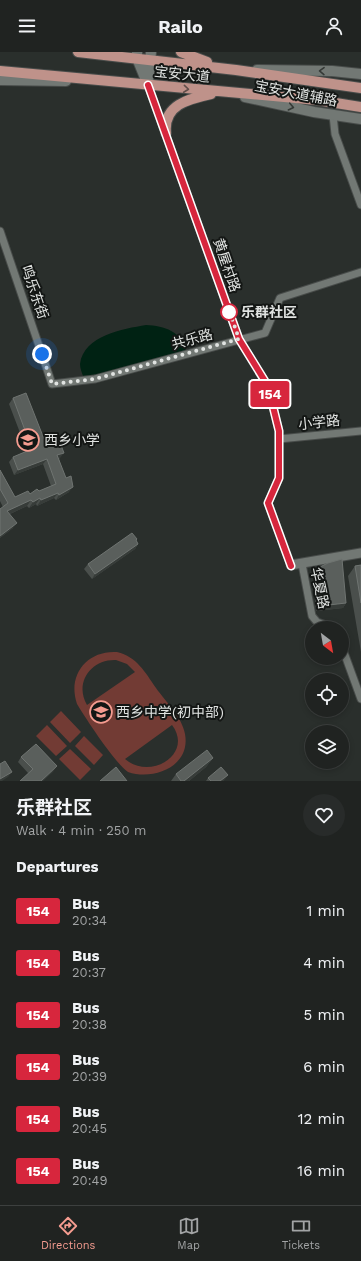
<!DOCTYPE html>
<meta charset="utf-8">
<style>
body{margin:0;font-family:"Work Sans","Noto Sans SC",sans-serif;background:#282b2a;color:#f1f3f6;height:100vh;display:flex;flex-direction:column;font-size:15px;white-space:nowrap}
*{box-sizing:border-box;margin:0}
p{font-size:13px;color:#a2a4a5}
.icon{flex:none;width:22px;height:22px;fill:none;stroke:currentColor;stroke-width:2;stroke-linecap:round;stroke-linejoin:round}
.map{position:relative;height:729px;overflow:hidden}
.details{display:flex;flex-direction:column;background:#202321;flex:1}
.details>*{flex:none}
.badge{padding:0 8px;border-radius:3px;font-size:14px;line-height:26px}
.needle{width:26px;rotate:149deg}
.fabs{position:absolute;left:305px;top:569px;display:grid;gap:8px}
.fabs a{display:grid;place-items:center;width:44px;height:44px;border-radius:50%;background:#202321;box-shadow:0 2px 6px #0003,0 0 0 1px #3d403f;font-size:20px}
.you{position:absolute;width:20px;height:20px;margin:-10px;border:3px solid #fff;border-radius:50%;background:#1a73e8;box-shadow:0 0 0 6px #1a73e833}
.map>.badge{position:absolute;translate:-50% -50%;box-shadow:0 0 0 2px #fff}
h2{padding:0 16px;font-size:15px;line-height:36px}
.round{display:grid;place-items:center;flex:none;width:42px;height:42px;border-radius:21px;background:#282b2a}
.summary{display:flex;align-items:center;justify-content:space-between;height:68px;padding:0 16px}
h1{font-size:19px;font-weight:700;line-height:30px}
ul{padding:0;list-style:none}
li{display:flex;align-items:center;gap:12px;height:52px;padding:0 16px}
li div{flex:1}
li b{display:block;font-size:15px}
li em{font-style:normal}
li .badge{min-width:44px;font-weight:700;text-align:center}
header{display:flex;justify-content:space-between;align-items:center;height:52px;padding:0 16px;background:#202321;font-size:18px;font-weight:700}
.menu{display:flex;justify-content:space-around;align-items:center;height:56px;border-top:1px solid #3d403f;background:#202321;font-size:11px;color:#a2a4a5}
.menu a{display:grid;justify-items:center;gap:2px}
.menu .active{color:#f59c90}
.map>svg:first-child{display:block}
.green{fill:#723b34;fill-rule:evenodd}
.water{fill:#002213}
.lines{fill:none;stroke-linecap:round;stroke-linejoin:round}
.minor-casing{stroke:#484c4a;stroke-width:9}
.tertiary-casing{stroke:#484c4a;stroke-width:11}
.secondary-casing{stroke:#484c4a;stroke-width:12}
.primary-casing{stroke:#484c4a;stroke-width:12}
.minor{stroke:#727874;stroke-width:7}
.tertiary{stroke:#727874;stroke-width:9}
.secondary{stroke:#727874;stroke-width:10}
.primary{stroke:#bf928a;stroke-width:10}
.wall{fill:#4a4f4c}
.shaded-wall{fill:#373c39}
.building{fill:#5a5f5c;stroke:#6f7471}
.oneway{stroke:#353936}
.oneway2{stroke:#614e4a}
.line-casing{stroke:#fff;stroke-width:9}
.line{stroke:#d7263d;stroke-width:6}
.walk{stroke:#e0e3e1;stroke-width:4;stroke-dasharray:0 7.2}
.stop-dot{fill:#fff;stroke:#d7263d;stroke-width:2}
.labels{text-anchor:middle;stroke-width:4;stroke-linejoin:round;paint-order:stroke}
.street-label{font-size:14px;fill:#e0e3e1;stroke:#141715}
.stop-label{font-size:14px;font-weight:bold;fill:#e0e3e1;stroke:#141715;text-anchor:start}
.poi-label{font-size:14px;fill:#e0e3e1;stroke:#141715;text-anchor:start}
</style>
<header><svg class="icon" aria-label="menu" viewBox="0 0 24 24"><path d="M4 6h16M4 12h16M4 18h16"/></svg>Railo<svg class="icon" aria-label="person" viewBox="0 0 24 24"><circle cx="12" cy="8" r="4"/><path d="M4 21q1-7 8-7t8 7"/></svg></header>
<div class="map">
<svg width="361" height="729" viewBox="0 0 361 729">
<rect width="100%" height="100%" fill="#2a2f2c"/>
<path class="green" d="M117,600c20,5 28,20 39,36 10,14 26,29 29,46 6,32 -31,47 -57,38 -13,-9 -42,-53 -51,-68 -10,-29 10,-54 40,-52zM116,608l11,4 8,8 -48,33c-13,-22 4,-46 29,-45zM172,673c22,29 -22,56 -47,34z
M61,659l20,21 -11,11 -20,-21z
M47,673l20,21 -11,10 -20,-20z
M84,684l19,19 -9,10 -19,-19z
M70,697l21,20 -11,11 -21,-21z"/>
<path class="water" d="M146,273c19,1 35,6 40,26l-93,25h-10c-1,-3 -3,-8 -3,-12 4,-29 43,-35 66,-39z"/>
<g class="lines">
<g class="minor-casing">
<path id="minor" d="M148,33l91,254 29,48 11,44v47l-11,25 23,62
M333,63l2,19 26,71
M0,179l52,153 43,-5 170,-46 15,-35 81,-26
M279,387l82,-8
M302,512l10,52 5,6 18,6
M342,595l19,52"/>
</g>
<g class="tertiary-casing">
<path id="tertiary" d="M291,513l70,-12"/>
</g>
<g class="secondary-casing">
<path id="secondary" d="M137,0v6l11,27
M257,18l75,1 29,3
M0,28l66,1
M148,31l3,-31
M245,45l69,15 47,7"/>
</g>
<g class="primary-casing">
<path id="primary" d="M78,0l158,18 125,18
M181,0l26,10
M0,19l317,29 44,7
M166,81c-3,-28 22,-34 45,-39"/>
</g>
<use href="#minor" class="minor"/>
<use href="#tertiary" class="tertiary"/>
<use href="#secondary" class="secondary"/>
<use href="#primary" class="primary"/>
</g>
<path class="wall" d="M13,346l33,46 14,14 -1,1 10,33 -13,8 -2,-2 -17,8 -1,-2 -7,4 -2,-2 -17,8 3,14 -13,10v-29l3,-2 -3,-6v-31l15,27 24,-6 12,-5 -8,-22 -29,11 -5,-13 4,-5 14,-6 -18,-47z
M136,488l2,4 -3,5 -43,30 -8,-10 4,-5z
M361,513v87l-13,-76 7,-10z
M316,517l30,34 -3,5 -27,3 -3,-36z
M21,705l32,15 -25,1 -10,-11z
M213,706l-7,9 -17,14h-18l5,-7z
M228,723l-5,6h-17l2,-3z"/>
<path class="shaded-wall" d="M64,401l-4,5 -7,3 4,-6z
M47,407l-4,5 -29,11 4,-5z
M73,435l-4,5 -13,8 3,-5z
M58,441l-4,5 -17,8 4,-6z
M40,446l-4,6 -7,4 4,-6z
M31,448l-4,6 -24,11 4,-6z
M17,471l-4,5 -13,10v-2z
M138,492l-3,5 -43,30 3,-5z
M346,551l-3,5 -27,3 4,-5z
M213,706l-7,9 -17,14h-5z
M57,714l-4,6 -10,9h-2z
M12,720l-4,5 -6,4h-2v-2z
M228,723l-5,6h-3z"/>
<path class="building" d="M26,341l20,51 13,-4 5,13 -7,2 9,23 5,-2 2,11 -14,8 -1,-2 -17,7 -1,-2 -7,4 -2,-2 -24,11 10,12 -17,13v-27l8,-6 -8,-14v-19l15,27 13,-6 2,3 7,-5 2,2 17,-7 -9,-25 -29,11 -5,-13 19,-8 -19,-51z
M132,481l5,6 -1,1 2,4 -43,30 -7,-10z
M342,507l4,44 -26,3 -4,-37 12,-6z
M361,513v38l-6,-37z
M36,692l21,22 -16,15h-21l13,-12 -12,-12z
M207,698l6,8 -29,23h-3l-5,-7z
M5,709l7,11 -12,7v-15z
M116,715l11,14h-27z
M221,715l7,8 -8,6h-9l-3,-3z"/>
<defs><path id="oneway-chevron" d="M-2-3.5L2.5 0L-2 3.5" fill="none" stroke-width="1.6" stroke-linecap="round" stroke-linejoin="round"/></defs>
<g class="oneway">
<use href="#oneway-chevron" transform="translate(322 19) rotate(-179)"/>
<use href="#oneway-chevron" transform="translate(291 55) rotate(12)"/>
</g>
<use class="oneway2" href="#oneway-chevron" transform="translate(186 37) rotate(6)"/>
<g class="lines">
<g class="line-casing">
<path id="line" d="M148,33l91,254 29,47 11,45v47l-11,25 23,63"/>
</g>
<use href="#line" class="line"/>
<path class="walk" d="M42,302l10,30 43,-5 144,-40 -10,-29v2"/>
</g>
<defs>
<g id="school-ring" transform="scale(1.15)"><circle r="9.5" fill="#141715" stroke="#f59c90" stroke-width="1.5"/><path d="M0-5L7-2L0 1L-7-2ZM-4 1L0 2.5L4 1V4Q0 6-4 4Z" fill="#f59c90"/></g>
</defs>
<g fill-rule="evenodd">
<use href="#school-ring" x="28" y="388"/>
<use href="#school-ring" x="101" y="660"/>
</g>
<circle class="stop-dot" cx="229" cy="260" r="8"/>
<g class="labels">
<g class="street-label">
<text transform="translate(182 22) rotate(6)" y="5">宝安大道</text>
<text transform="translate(296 41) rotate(11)" y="5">宝安大道辅路</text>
<text transform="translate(227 213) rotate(71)" y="5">黄屋村路</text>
<text transform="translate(35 240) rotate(71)" y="5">鸣乐东街</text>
<text transform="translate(192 287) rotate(-15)" y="5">共乐路</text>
<text transform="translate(319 370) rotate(-6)" y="5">小学路</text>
<text transform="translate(320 536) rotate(78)" y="5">华夏路</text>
</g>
<g class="stop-label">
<text x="241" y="265">乐群社区</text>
</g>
<g class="poi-label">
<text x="44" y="393">西乡小学</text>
<text x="116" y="665">西乡中学(初中部)</text>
</g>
</g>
</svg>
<div class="fabs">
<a><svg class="needle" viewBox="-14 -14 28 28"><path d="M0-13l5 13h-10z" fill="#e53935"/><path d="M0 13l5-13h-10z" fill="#a2a4a5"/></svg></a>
<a><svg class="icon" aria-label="locate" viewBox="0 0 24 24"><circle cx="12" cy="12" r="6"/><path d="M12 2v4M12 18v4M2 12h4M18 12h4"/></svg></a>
<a><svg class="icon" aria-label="layers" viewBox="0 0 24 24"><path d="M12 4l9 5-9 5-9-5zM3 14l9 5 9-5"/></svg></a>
</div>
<div class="you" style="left:42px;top:302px"></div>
<b class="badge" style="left:270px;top:342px;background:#d7263d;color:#fff">154</b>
</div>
<section class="details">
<div class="summary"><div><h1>乐群社区</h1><p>Walk · 4 min · 250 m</p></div><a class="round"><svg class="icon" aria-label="heart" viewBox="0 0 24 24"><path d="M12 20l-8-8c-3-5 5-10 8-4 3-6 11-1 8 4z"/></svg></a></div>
<h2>Departures</h2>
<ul>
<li><span class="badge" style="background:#d7263d;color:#fff">154</span><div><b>Bus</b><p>20:34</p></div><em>1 min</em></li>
<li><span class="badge" style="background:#d7263d;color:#fff">154</span><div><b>Bus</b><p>20:37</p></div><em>4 min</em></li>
<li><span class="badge" style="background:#d7263d;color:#fff">154</span><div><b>Bus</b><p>20:38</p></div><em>5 min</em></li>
<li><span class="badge" style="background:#d7263d;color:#fff">154</span><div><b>Bus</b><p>20:39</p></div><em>6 min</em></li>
<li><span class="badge" style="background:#d7263d;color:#fff">154</span><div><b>Bus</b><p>20:45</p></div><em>12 min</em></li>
<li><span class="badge" style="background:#d7263d;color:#fff">154</span><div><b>Bus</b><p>20:49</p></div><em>16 min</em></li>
</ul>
</section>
<nav class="menu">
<a class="active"><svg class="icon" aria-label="directions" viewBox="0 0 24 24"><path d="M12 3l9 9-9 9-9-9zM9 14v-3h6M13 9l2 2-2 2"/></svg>Directions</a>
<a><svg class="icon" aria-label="map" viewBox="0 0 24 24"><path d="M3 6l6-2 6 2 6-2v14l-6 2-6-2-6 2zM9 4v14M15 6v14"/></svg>Map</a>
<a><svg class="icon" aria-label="tickets" viewBox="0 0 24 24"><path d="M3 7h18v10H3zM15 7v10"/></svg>Tickets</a>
</nav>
